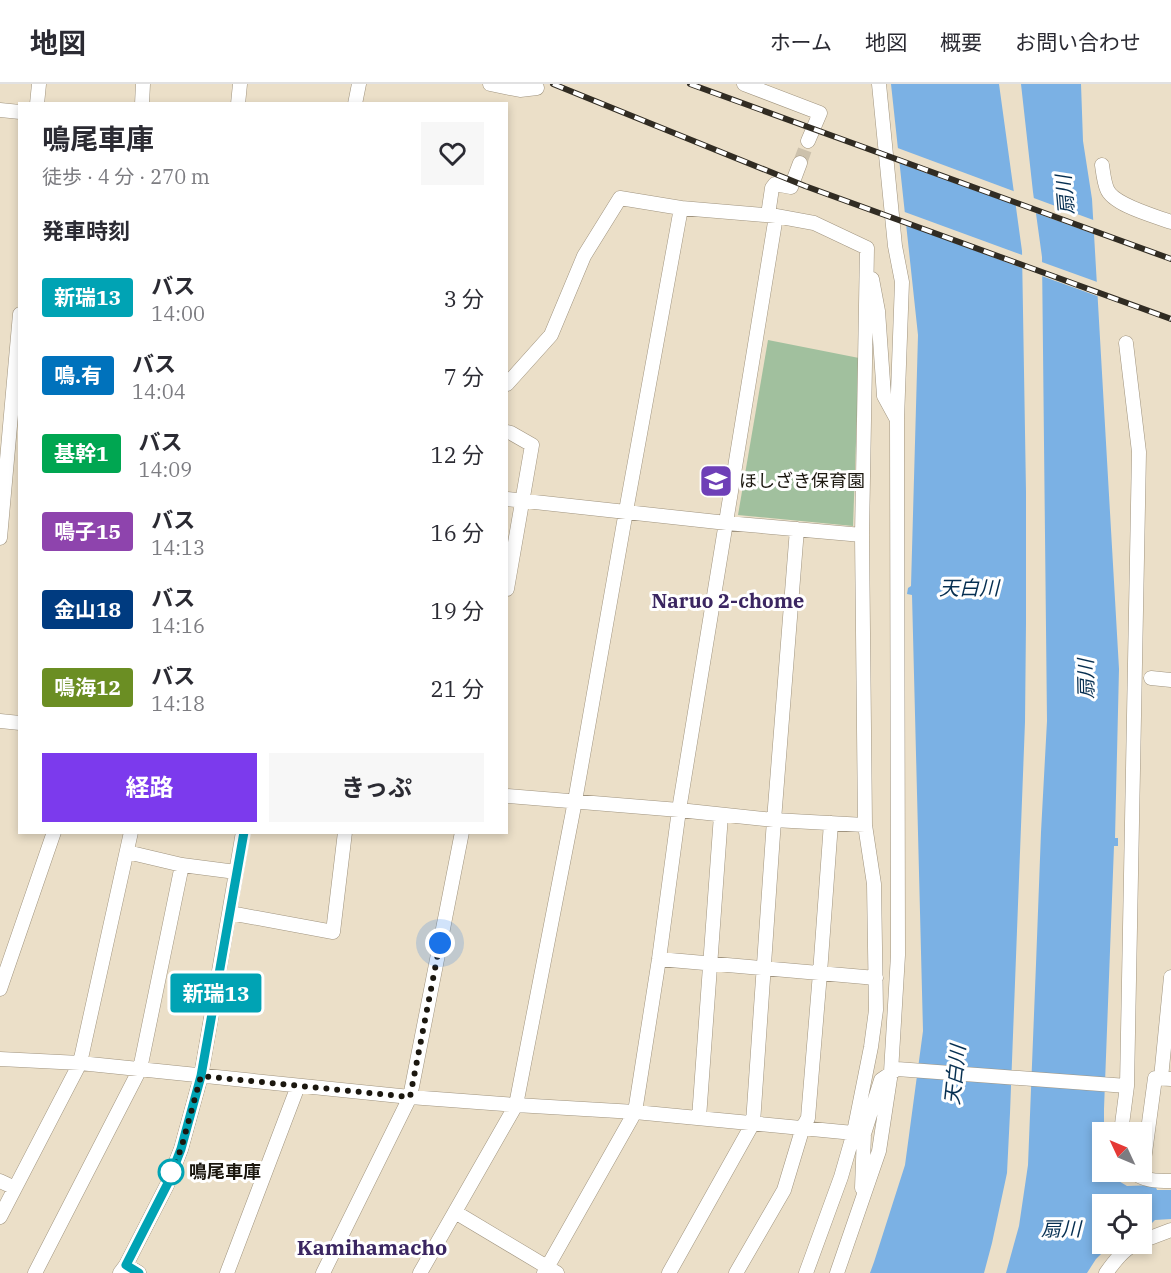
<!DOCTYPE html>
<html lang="ja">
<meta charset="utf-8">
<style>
body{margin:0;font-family:"IBM Plex Serif","Noto Sans JP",serif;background:#f7f7f7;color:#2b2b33;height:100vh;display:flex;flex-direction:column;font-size:22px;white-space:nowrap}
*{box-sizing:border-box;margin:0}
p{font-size:20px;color:#7c7c81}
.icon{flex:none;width:33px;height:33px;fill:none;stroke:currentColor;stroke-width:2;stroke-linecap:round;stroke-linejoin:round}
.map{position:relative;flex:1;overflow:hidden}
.side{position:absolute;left:18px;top:18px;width:490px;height:732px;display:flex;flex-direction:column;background:#fff;border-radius:0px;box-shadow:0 3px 9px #0003}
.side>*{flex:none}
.badge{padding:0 12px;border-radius:4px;font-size:21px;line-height:39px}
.needle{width:39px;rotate:314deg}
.tools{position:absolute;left:1092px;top:1038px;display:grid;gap:12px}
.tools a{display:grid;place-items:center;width:60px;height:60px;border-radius:0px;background:#fff;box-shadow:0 3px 9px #0003;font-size:30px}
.you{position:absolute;width:30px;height:30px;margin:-15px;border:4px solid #fff;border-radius:50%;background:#1a73e8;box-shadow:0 0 0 9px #1a73e833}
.map>.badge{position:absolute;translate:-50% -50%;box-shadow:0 0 0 3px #fff}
h2{padding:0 24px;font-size:22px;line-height:54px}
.round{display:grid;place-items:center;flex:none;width:63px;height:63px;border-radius:0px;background:#f7f7f7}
.overview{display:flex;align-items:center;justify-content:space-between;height:102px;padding:0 24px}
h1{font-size:28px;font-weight:700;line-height:45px}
.button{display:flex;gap:12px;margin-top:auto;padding:12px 24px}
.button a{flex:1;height:69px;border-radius:0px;background:#7c3aed;color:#fff;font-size:24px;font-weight:700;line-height:69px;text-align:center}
.button a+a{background:#f7f7f7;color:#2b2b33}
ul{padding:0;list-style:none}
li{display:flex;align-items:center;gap:18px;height:78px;padding:0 24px}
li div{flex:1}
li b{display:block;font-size:22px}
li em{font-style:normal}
li .badge{min-width:66px;font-weight:700;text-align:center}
header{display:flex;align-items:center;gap:36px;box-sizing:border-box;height:84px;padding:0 30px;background:#fff;border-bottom:2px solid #e1e1e2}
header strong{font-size:28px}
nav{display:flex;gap:33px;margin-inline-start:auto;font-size:21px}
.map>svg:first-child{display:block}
.green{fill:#a1c09e}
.water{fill:#7bb1e4}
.pier{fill:#ebdfc8}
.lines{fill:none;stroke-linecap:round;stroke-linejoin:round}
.minor-tunnel{stroke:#ccc1ac;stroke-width:14;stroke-dasharray:14 7;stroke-linecap:butt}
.minor-casing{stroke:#a0947f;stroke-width:15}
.minor{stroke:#fff;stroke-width:14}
.rail-casing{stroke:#312c23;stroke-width:6}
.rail{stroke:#fff;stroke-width:4;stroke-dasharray:11;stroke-linecap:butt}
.line-casing{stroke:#fff;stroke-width:14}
.line{stroke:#00a3b4;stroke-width:9}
.walk{stroke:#1b170f;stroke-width:6;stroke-dasharray:0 10.8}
.stop-dot{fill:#fff;stroke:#00a3b4;stroke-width:3}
.labels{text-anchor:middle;stroke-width:6;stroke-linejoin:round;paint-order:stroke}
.poi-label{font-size:18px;fill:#1b170f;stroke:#fff;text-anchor:start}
.stop-label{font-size:18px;font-weight:bold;fill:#1b170f;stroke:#fff;text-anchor:start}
.water-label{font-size:20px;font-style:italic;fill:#062f51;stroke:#fff}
.neighbourhood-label{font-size:20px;font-weight:bold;fill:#3b2661;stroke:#fff}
.quarter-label{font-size:21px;font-weight:bold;fill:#3b2661;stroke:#fff}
</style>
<header>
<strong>地図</strong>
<nav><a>ホーム</a><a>地図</a><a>概要</a><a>お問い合わせ</a></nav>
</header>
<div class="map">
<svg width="1171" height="1189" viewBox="0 0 1171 1189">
<rect width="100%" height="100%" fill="#ebdfc8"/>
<path class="green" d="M768,256l91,18 -6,168 -115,-11z"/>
<path class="water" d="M891,0h108l23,167 4,241v131l-1,99 -15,391 -3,60 -15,70 -8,30h-114l4,-11 31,-97 18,-134 -11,-436 -5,-1 1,-6 3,-2 7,-251z
M1021,0h60l2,57 9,58 27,470 -4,169h3v8h-4l-10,263v23h-2v40h12l3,2v6l10,6 28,-1 2,5h14v29l-16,1 -4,4 -9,1v-21h-40v40h8v1l-14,14 -9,14h-81l13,-47 9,-61 8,-201 5,-132 6,-111 -5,-464 -9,-65z"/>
<path class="pier" d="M895,63l121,45 2,14 -122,-44z
M1031,113l65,24 1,14 -64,-23z
M902,127l123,45v13l-122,-45z
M1039,177l61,22v14l-61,-22z"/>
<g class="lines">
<path class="minor-tunnel" d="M800,79l8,-22"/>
<g class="minor-casing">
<path id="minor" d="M490,0l30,6 17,-2
M744,0l76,29 -12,28
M37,20l2,-20
M142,20l1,-20
M238,20l2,-20
M355,20l4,-20
M0,26l20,2
M1102,81c1,7 2,17 5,24 6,16 48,27 64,33
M768,131l4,-27 3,-4 16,3 9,-24
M872,195l6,32 6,85 12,22
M507,300l44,-49 33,-79 36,-58 61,10 95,8 38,7 53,25
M507,348l4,1 21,12 -25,144
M507,415l220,24 135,12
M0,454l20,-224
M1151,594l20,2
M0,637l20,2
M507,712l172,14 95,10 91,5
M127,768l55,13 54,7
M230,829l103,19 12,-100
M659,875l217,19
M0,905l54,-157
M0,975l80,4 330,34 106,8 119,7 229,22
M1161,994l10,-101
M699,1034l22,-303
M1121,1048l6,-46 12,-634 -13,-109
M1142,1083l2,-7 11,-82 16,1
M1133,1088c11,9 24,9 38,9
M0,1097l15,7
M862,1104l2,-54 17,-54 16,-11 230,17
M455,1128l102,61
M0,1133l80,-154 51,-231
M1142,1157l29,-11
M126,1181l13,8
M35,1189l105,-204 42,-204
M120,1189l6,-8 41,-80 14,-36 20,-73 42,-244
M227,1189l71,-187
M323,1189l87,-176 52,-265
M420,1189l96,-168 59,-304 51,-290 55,-303
M544,1189l91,-161 24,-153 20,-149 97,-594
M669,1189l84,-150 21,-303 23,-291
M736,1189l48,-83 19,-63 5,-9 12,-145 11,-150
M806,1189l35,-96 13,-45 17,-85 5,-37 -2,-126 -9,-59 -3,-290 5,-287
M837,1189l42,-122 12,-79 7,-117 -1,-536 5,-137 -7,-36 -16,-162
M1106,1189c8,-11 17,-23 29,-29"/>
</g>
<use href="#minor" class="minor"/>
<g class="rail-casing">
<path id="rail" d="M553,0l252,102 366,133
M690,0l481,175"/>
</g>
<use href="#rail" class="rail"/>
</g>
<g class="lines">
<g class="line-casing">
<path id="line" d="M139,1189l-13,-8 41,-80 14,-36 20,-73 43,-244"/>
</g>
<use href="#line" class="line"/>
<path class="walk" d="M171,1088l10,-23 20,-73 209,21 30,-154"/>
</g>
<defs>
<g id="school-square" transform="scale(1.725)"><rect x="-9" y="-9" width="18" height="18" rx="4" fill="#6e3fb7" stroke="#fff"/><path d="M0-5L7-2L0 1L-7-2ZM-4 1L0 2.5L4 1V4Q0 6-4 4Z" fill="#fff"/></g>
</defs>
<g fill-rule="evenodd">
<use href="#school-square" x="716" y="397"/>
</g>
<circle class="stop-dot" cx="171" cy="1088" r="12"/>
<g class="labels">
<g class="poi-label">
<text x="739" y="403">ほしざき保育園</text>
</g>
<g class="stop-label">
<text x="189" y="1094">鳴尾車庫</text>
</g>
<g class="water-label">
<text transform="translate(1065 111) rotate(-95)" y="7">扇川</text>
<text x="969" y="511">天白川</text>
<text transform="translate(1086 595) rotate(-91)" y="7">扇川</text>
<text transform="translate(955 991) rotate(-84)" y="7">天白川</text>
<text x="1061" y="1152">扇川</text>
</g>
<g class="neighbourhood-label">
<text x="728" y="524">Naruo 2-chome</text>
</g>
<g class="quarter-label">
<text x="372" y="1171">Kamihamacho</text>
</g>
</g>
</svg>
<div class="tools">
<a><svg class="needle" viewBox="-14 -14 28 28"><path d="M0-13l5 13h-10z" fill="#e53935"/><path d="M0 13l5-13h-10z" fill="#7c7c81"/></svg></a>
<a><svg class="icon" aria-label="locate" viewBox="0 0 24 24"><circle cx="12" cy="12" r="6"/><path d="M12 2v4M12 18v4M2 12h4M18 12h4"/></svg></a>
</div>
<div class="you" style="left:440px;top:859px"></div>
<b class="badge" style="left:216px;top:909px;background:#00a3b4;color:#fff">新瑞13</b>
<section class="side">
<div class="overview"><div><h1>鳴尾車庫</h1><p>徒歩 · 4 分 · 270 m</p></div><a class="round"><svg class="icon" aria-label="heart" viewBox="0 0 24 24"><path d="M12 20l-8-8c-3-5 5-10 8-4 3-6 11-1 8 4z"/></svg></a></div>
<h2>発車時刻</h2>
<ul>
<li><span class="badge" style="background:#00a3b4;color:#fff">新瑞13</span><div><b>バス</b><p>14:00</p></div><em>3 分</em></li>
<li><span class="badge" style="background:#0072bc;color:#fff">鳴.有</span><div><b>バス</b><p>14:04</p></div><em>7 分</em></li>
<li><span class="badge" style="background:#00a651;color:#fff">基幹1</span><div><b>バス</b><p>14:09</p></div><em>12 分</em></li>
<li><span class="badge" style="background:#8e44ad;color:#fff">鳴子15</span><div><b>バス</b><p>14:13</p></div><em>16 分</em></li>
<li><span class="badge" style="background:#003b80;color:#fff">金山18</span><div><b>バス</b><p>14:16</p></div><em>19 分</em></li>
<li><span class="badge" style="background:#6b8e23;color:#fff">鳴海12</span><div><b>バス</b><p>14:18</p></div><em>21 分</em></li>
</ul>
<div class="button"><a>経路</a><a>きっぷ</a></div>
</section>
</div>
